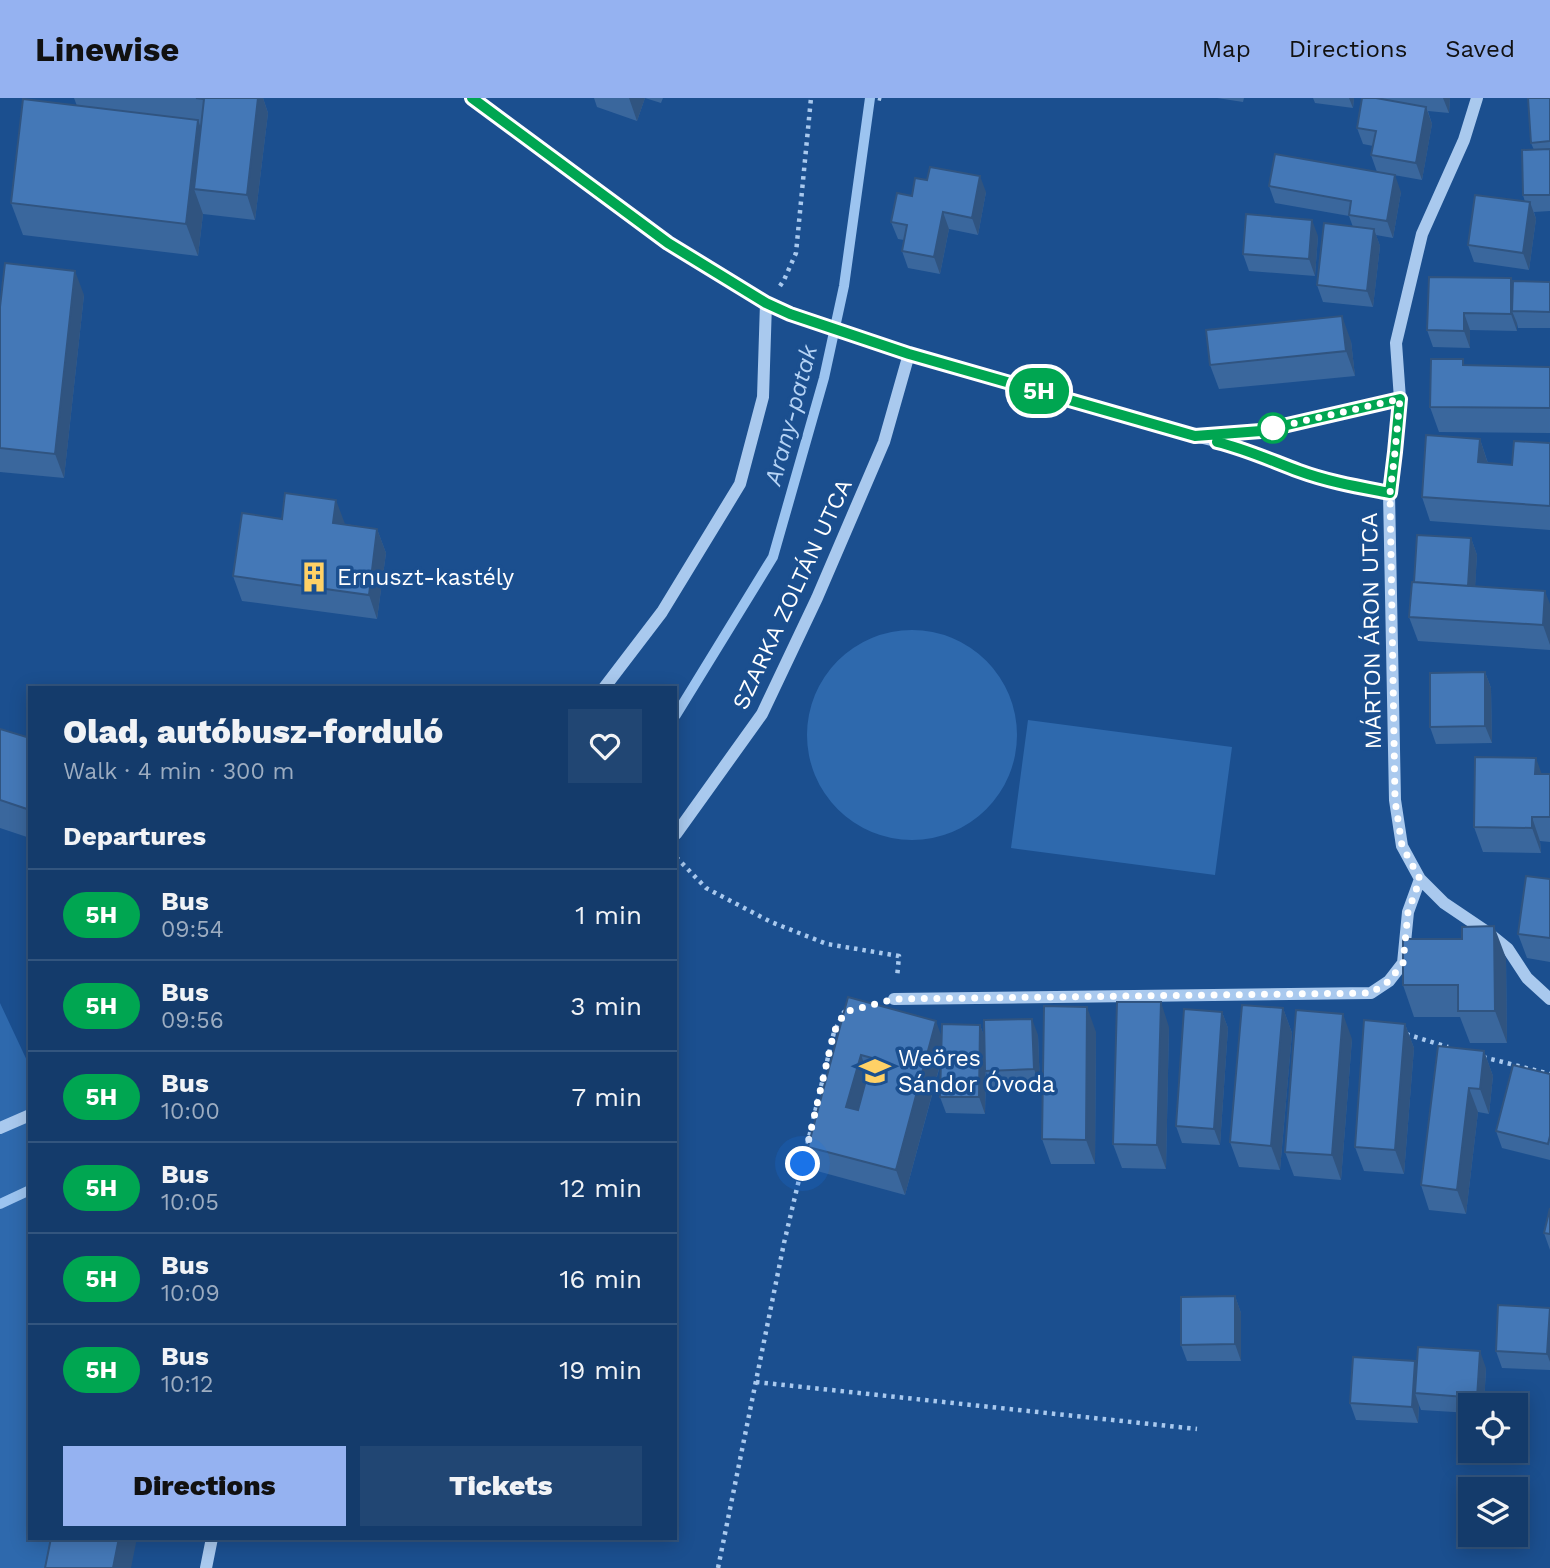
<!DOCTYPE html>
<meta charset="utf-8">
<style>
body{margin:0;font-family:"Work Sans",sans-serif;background:#214673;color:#f1f3f6;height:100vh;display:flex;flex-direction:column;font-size:26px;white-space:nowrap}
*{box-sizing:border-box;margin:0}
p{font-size:23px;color:#9dadc1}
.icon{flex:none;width:38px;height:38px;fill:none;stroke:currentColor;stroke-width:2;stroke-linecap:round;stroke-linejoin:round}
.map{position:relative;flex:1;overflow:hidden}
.drawer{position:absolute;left:28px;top:588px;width:649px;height:854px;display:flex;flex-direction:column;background:#143b6b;border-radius:0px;box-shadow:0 4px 18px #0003,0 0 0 2px #33557e}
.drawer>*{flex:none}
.badge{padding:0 14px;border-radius:23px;font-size:24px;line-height:46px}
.tools{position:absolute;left:1458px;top:1295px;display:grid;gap:14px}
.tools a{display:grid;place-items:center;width:70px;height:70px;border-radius:0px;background:#143b6b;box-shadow:0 4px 18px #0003,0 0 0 2px #33557e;font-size:35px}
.you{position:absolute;width:35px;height:35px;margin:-18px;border:5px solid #fff;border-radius:50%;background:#1a73e8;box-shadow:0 0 0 10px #1a73e833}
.map>.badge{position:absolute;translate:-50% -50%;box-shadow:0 0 0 4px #fff}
h2{padding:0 35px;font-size:26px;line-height:63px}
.round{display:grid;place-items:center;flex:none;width:74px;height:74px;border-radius:0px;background:#214673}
.headline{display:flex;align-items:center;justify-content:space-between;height:119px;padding:0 35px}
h1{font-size:33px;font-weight:800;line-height:52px}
.primary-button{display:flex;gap:14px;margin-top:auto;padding:14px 35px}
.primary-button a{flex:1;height:80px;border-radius:0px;background:#95b2f1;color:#111;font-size:28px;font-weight:800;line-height:80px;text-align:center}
.primary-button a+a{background:#214673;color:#f1f3f6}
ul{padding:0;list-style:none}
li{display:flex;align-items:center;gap:21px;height:91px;padding:0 35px;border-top:2px solid #33557e}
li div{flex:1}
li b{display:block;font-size:26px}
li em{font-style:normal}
li .badge{min-width:77px;font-weight:700;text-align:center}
header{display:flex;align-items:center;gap:42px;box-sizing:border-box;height:98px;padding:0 35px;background:#95b2f1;color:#111}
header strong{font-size:33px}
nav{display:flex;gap:38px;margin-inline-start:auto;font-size:24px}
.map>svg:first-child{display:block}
.green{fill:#2e69ad}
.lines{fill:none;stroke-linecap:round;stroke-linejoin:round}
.stream{stroke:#9cc4f0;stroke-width:10}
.path{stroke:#a9c9ee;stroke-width:4.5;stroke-dasharray:3.5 5;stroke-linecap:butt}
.minor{stroke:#a9c9ee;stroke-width:12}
.wall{fill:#3a679d}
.shaded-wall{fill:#305480}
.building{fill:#4478b7;stroke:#305480;stroke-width:2;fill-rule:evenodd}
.line-casing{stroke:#fff;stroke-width:16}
.line{stroke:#00a651;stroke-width:10}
.walk{stroke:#fff;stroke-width:7;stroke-dasharray:0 12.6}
.stop-dot{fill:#fff;stroke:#00a651;stroke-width:3.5}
.labels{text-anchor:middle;stroke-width:7;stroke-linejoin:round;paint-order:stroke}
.poi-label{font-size:23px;fill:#fff;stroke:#1b4f8f;text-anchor:start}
.street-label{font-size:23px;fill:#fff;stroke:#1b4f8f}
.water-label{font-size:24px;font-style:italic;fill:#b5d3f5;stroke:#1b4f8f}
</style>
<header>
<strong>Linewise</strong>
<nav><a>Map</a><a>Directions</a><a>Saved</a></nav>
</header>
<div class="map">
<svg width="1550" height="1470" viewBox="0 0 1550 1470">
<rect width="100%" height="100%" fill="#1b4f8f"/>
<path class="green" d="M807 637a105 105 0 1 1 210 0a105 105 0 1 1-210 0Z
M1028,622l204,27 -17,128 -204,-27z
M0,905l30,64v471h23l-7,30h-46z"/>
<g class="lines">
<path class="stream" d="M676,617l97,-158 51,-179 20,-92 26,-188
M0,1106l30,-14"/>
<path class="path" d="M878,0l8,2
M780,188l4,-6 12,-27 15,-155
M676,759l30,31 65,34 56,22 72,12 -2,22
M1406,936l42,13
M1483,959l67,17
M756,1284l441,47
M718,1470l66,-325 50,-211 10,-20 5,-1"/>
<path class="minor" d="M472,0l196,145 98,60 25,11 118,40 286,82 45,11 60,24 39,12 50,10
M1477,0l-13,42 -42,94 -26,109 4,56 -5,53 -6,41 6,307 7,46 18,33 24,24 43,29 21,17 19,29 23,21
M1208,337l53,-4 139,-32
M604,590l58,-76 78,-128 23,-87 3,-94
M676,736l86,-120 55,-116 67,-156 25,-88
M894,901l477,-6 18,-12 14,-18 5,-51 12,-33
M0,1030l30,-13
M206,1470l6,-30"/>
</g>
<path class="wall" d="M74,0h189l5,15 -13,107 -52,-6 -5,42 -175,-21 -12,-32 66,-97z
M594,0h51l-8,23 -40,-14z
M645,0h18l-2,5z
M1217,0h27l-1,4z
M1313,0h41l-1,10 -38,-5z
M1362,0h88l-1,15 -21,-2 4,13 -10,56 -45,-8 -6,-17 2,-9 -10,-2 -6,-16z
M1550,0v113l-16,1 2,7 -7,51 -55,-8 -6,-17 57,-43 -2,-7 11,-45 -3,-7z
M1269,88l132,6 -8,46 -17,-3 4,11 -7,61 -50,-5 -6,-17 36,-58 -4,-11 -74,-13z
M986,94l-8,43 -29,-6 -9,45 -32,-6 -6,-17 2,-11 -6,-1 -7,-17 21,-26z
M1318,138l-3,40 -66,-5 -6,-17z
M1511,180l2,5 37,-1v46h-32l-1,-5v8l-47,-1v18l-37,-1 -6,-17z
M84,197l-20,183 -64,-6v-165z
M1351,243l4,35 -136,13 -9,-24z
M1466,267l84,2v66l-111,-1 -9,-25z
M1480,341l8,24 24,2 38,-22v87l-120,-9 -8,-24z
M282,421l63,5 32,5 9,24 -9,66 -135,-18 -9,-25z
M1471,440l6,17 -2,31 75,18v46l-132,-9 -9,-24 5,-35z
M1485,574l6,16 1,55 -56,1 -6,-17z
M0,631l30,9v100l-30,-10z
M1542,676h8v68l-10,-1 1,12 -58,-1 -9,-25z
M1550,781v83l-23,-4 -9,-24z
M1506,860l1,85h-37l-10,-26h-46l-11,-32z
M848,899l93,38 39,-10 4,11 54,-1 2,51 -49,2 -5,-16 -1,42 -39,-1 -6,-16 1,-35 -36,133 -88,-24 -9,-24z
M1283,910l9,25 -12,137 -41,-3 -9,-25z
M1222,914l6,16 -8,117 -38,-2 -6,-17z
M1405,926l9,24 -10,126 -40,-3 -9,-24z
M1169,929l-3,142 -44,-1 -9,-24z
M1096,934l-1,132h-44l-9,-25z
M1352,941l-11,141 -47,-4 -9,-24z
M1484,953l9,25 -4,38 -11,-2 -12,102 -37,-4 -8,-25z
M1550,976v86l-48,-12 -6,-17z
M1550,1110v42l-6,-17z
M1235,1198l6,17v48h-54l-6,-16z
M1550,1210v62l-48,-2 -6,-17z
M1417,1268l69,2 -2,37h-14v8l-49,-3 -2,-5 -1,18 -62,-3 -6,-17z"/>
<path class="shaded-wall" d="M258,0h5l5,15 -13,107 -8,-25z
M629,0h16l-8,23z
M1349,0h5l-1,10z
M1443,0h7l-1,15z
M1426,9l6,17 -10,56 -6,-17z
M198,22l12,32 -16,37 9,25 -5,42 -12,-32z
M1395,77l6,17 -8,46 -6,-17z
M980,78l6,16 -8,43 -6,-17z
M1530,104l6,17 -7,51 -6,-17z
M943,114l6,17 -9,45 -6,-17z
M1312,122l6,16 -3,40 -6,-17z
M1374,131l6,17 -7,61 -6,-16z
M75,173l9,24 -20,183 -9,-24z
M1511,180l6,17 -5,16 5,12v8l-6,-17z
M1464,215l6,17v18l-6,-17z
M1342,218l9,25 4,35 -9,-25z
M1480,341l8,25 -10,-2z
M336,402l9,24 -12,-1z
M377,431l9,24 -9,66 -8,-24z
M1471,440l6,17 -3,53 -6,-17z
M1545,493l5,13v41l-7,-20z
M1485,574l6,16 1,55 -7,-17z
M1536,660l9,25 -10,-9z
M1532,719l8,24 1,12 -9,-25z
M1494,828l12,32 1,85 -12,-32z
M1161,904l8,25 -3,142 -9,-24z
M1087,909l9,25 -1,132 -9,-24z
M1283,910l9,25 -12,137 -9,-24z
M1222,914l6,16 -8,117 -6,-16z
M1343,916l9,25 -11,141 -9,-25z
M1032,921l6,16 2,51 -6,-17z
M936,923l9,25 -40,149 -9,-25z
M1405,926l9,24 -10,126 -9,-24z
M980,927l6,16 -1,73 -6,-17z
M1484,953l9,25 -4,38 -9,-25z
M861,957l9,24 -15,52 -9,-24z
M1469,990l9,24 -12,102 -9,-24z
M1235,1198l6,17v48l-6,-17z
M1550,1210v54l-3,-8z
M1480,1253l6,17 -2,37h-4l-3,-7z
M1415,1263l6,16 -6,16 4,12 -1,18 -6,-16z
M119,1440h18l-6,30h-18z"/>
<path class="building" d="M196,0h62l-11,97 -53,-6 10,-90z
M1362,0h14l50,9 -10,56 -45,-8 5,-24 -19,-3z
M1528,0h22v43l-19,2z
M23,1l175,21 -12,104 -175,-21z
M1550,51v46h-27l-1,-45z
M1275,56l120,21 -8,46 -38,-6 2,-14 -82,-15z
M930,69l50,9 -8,42 -29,-6 -9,45 -32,-6 5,-26 -16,-3 6,-29 15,3 3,-18 12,2z
M1475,97l55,7 -7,51 -55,-8z
M1246,116l66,6 -3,39 -66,-5z
M1324,125l50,6 -7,62 -50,-6z
M5,165l70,8 -20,183 -55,-6v-141z
M1429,179l82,1v36l-47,-1v18l-37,-1z
M1513,183l37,1v30l-38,-1z
M1342,218l4,35 -136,14 -4,-35z
M1431,261h32v6l87,2v41l-120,-1z
M1426,337l54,4 -2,23 34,3 2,-24 36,2v63l-128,-9z
M285,395l51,7 -3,23 44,6 -8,66 -136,-19 9,-63 40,6z
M1417,437l54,3 -3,48 -54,-4z
M1412,484l133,9 -2,34 -134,-8z
M1485,574v54l-55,1v-54z
M0,631l30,9v72l-30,-10z
M1475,659l61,1 -1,16h15v43h-18v11l-58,-1z
M1526,778l24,3v59l-32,-4z
M1494,828l1,85h-37v-26h-55v-46h59v-12z
M848,899l88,24 -40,149 -88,-23zM861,957l11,3 -14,52 -12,-3z
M1117,904h44l-4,143 -44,-1z
M1242,907l41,3 -12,138 -41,-4z
M1044,908l43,1 -1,133 -44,-1z
M1184,911l38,3 -8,117 -38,-3z
M1296,912l47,4 -11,141 -47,-3z
M1032,921l2,50 -49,2 -1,-51z
M1364,922l41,4 -10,126 -40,-3z
M942,926l38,1 -1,72h-39z
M1438,948l46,5 -4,38 -11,-1 -12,102 -36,-5z
M1513,967l37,9v62l-2,8 -52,-13z
M1550,1110v26l-6,-1z
M1235,1198v48l-54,1v-48z
M1498,1207l52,3 -3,46 -51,-3z
M1418,1249l62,4 -3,47 -62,-5z
M1353,1259l62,4 -3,46 -62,-4z
M51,1440h68l-6,30h-68z"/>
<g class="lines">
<g class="line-casing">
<path id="line" d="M472,0l196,145 98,60 24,11 119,40 286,82 66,-5 139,-32 -5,53 -5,41c-31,-6 -61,-11 -91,-22 -27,-10 -53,-22 -82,-29"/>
</g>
<use href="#line" class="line"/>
<path class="walk" d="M803,1066l31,-132 11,-20 49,-13 477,-6 18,-12 14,-18 5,-51 12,-33 -18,-33 -7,-46 -5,-307 5,-41 5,-53 -127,29"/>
</g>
<defs>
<g id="building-bare" transform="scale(2.415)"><path d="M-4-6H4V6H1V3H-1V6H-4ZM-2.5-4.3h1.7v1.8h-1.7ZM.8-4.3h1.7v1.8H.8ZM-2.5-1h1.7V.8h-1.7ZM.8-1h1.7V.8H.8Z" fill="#ffd166" stroke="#1b4f8f" stroke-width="2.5" paint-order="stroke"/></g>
<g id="school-bare" transform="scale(2.415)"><path d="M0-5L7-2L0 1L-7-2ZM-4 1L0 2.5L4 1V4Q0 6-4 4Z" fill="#ffd166" stroke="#1b4f8f" stroke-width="2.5" paint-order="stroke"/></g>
</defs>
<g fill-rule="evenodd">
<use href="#building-bare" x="314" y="479"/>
<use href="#school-bare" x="875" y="973"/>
</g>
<circle class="stop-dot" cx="1273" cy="330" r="14"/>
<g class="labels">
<g class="poi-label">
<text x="337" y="487">Ernuszt-kastély</text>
<text x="898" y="968">Weöres<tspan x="898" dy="26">Sándor Óvoda</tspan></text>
</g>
<g class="street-label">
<text transform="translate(792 496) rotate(-65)" y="8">SZARKA ZOLTÁN UTCA</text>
<text transform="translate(1371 533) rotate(-91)" y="8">MÁRTON ÁRON UTCA</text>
</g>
<g class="water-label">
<text transform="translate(791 317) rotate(-75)" y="8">Arany-patak</text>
</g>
</g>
</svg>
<div class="tools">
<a><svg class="icon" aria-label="locate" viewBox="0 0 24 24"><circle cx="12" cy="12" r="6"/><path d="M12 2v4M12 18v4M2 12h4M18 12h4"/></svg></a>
<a><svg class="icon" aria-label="layers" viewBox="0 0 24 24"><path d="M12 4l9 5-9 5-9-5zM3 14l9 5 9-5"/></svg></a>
</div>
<div class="you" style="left:803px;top:1066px"></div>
<b class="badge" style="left:1039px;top:293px;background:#00a651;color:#fff">5H</b>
<section class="drawer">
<div class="headline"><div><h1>Olad, autóbusz-forduló</h1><p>Walk · 4 min · 300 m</p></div><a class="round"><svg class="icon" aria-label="heart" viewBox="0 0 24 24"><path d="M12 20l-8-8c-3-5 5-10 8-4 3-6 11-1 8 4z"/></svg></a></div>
<h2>Departures</h2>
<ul>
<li><span class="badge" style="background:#00a651;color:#fff">5H</span><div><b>Bus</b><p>09:54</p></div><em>1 min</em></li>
<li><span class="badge" style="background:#00a651;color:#fff">5H</span><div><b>Bus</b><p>09:56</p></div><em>3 min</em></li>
<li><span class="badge" style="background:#00a651;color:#fff">5H</span><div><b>Bus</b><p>10:00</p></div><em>7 min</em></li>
<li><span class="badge" style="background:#00a651;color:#fff">5H</span><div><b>Bus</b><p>10:05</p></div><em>12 min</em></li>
<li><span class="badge" style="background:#00a651;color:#fff">5H</span><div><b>Bus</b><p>10:09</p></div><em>16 min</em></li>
<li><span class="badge" style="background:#00a651;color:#fff">5H</span><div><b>Bus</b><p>10:12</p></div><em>19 min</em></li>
</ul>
<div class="primary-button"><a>Directions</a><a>Tickets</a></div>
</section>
</div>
